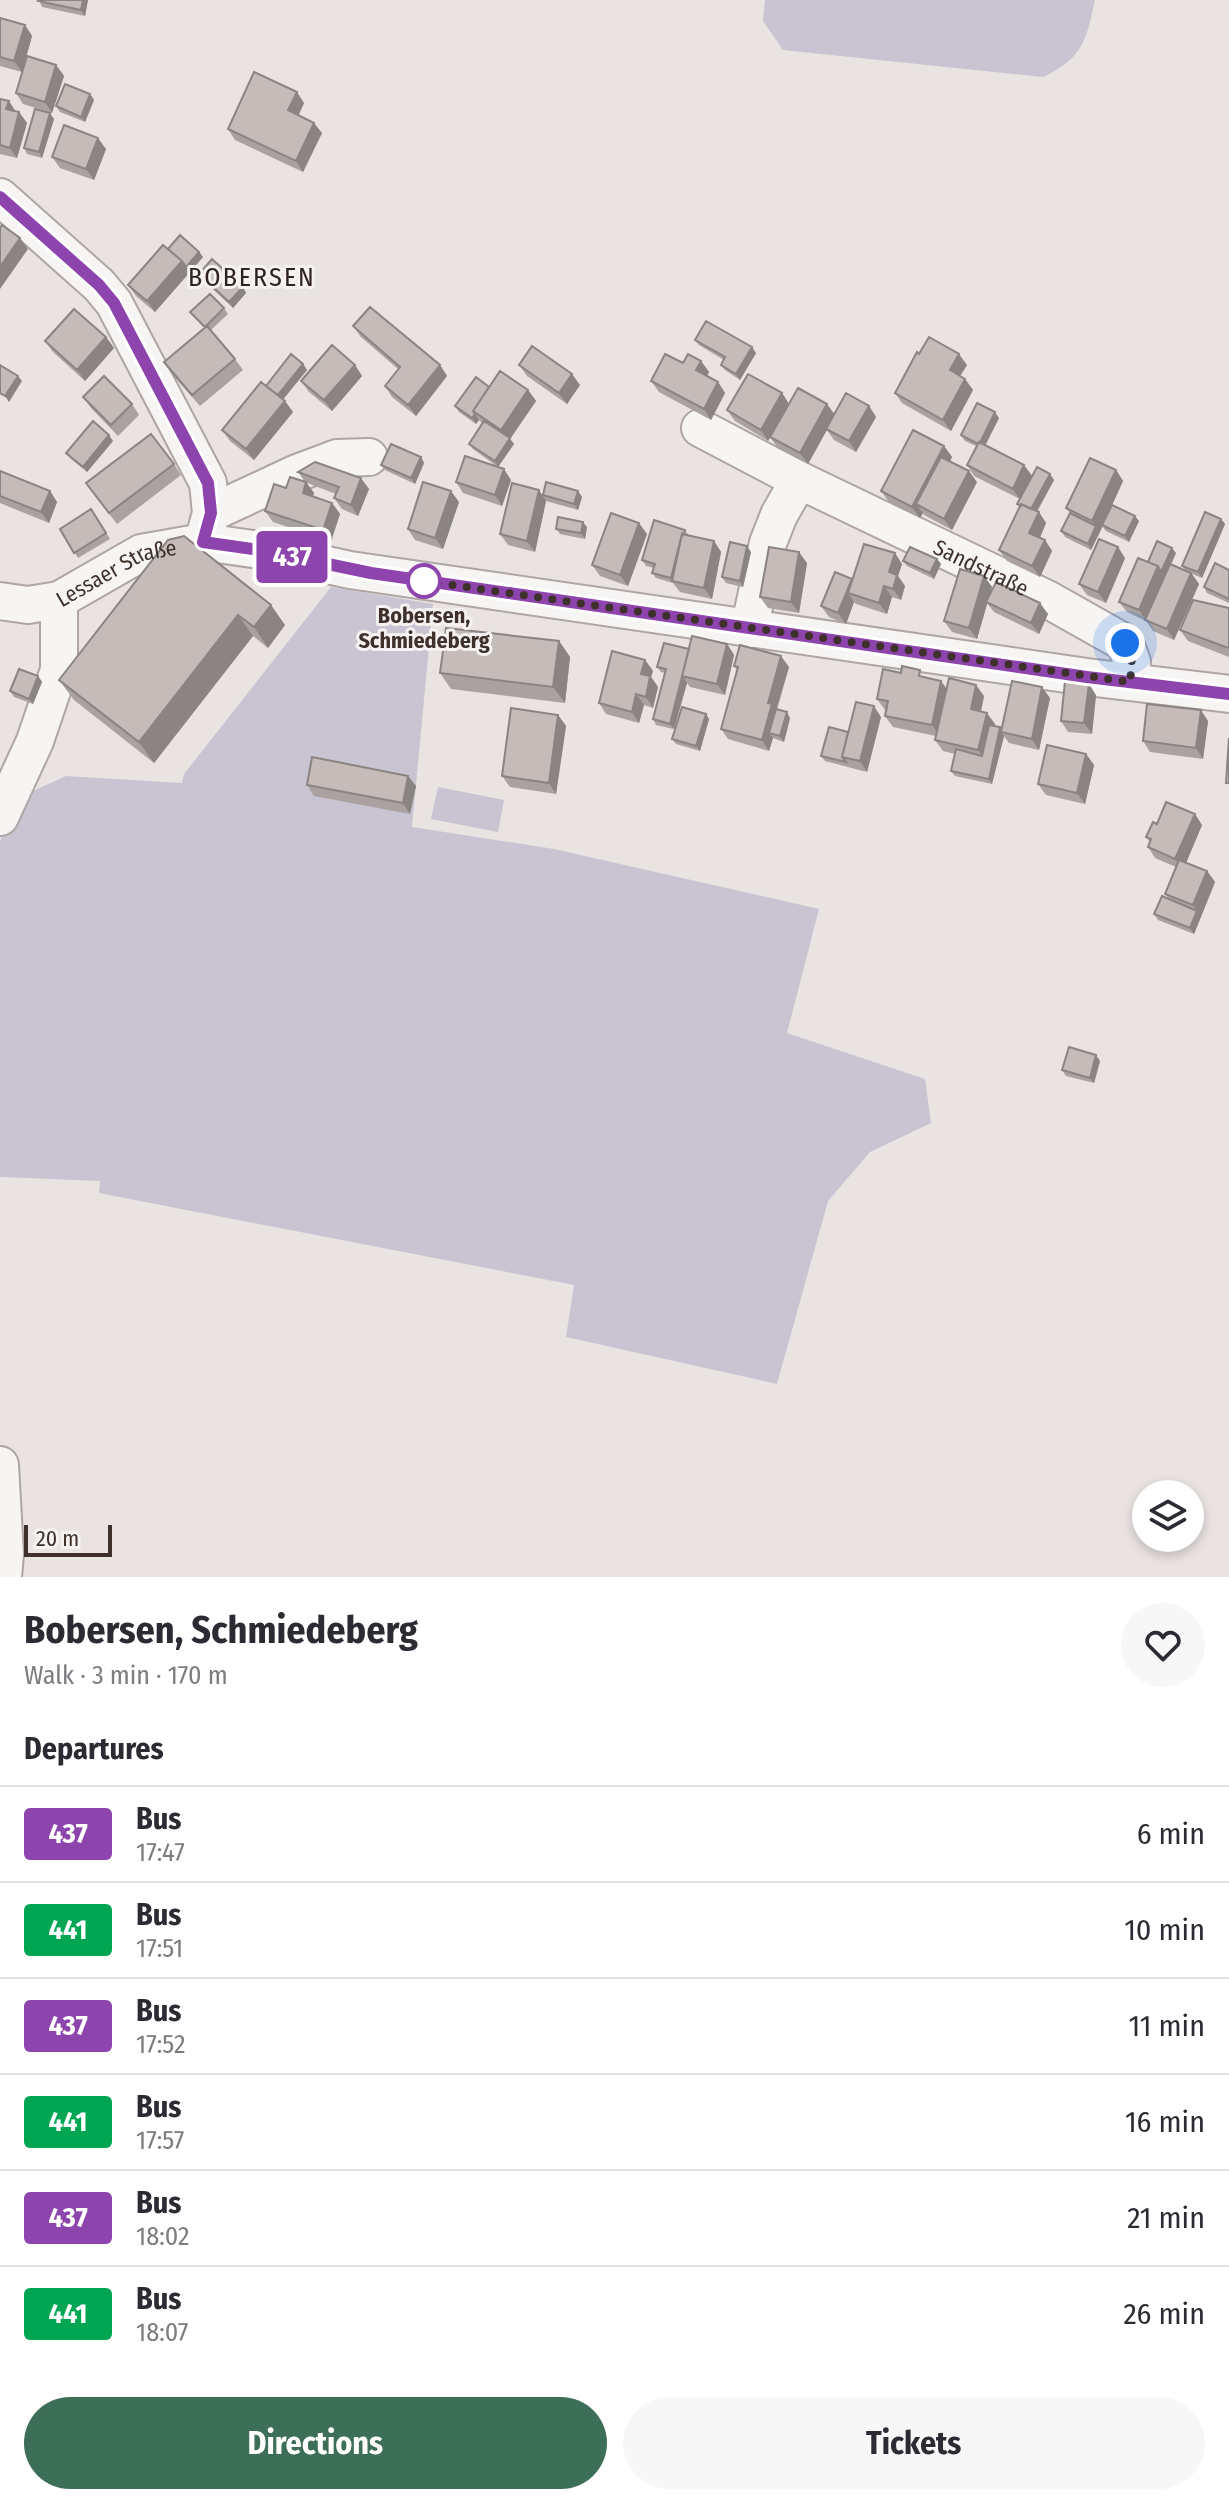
<!DOCTYPE html>
<meta charset="utf-8">
<style>
body{margin:0;font-family:"Fira Sans Condensed",sans-serif;background:#f7f7f7;color:#2b2b33;height:100vh;display:flex;flex-direction:column;font-size:30px;white-space:nowrap}
*{box-sizing:border-box;margin:0}
p{font-size:26px;color:#7c7c81}
.icon{flex:none;width:44px;height:44px;fill:none;stroke:currentColor;stroke-width:2;stroke-linecap:round;stroke-linejoin:round}
.map{position:relative;height:1577px;overflow:hidden}
.side{display:flex;flex-direction:column;background:#fff;flex:1}
.side>*{flex:none}
.badge{padding:0 16px;border-radius:6px;font-size:28px;line-height:52px}
.tools{position:absolute;left:1132px;top:1480px;display:grid;gap:16px}
.tools a{display:grid;place-items:center;width:72px;height:72px;border-radius:50%;background:#fff;box-shadow:0 4px 12px #0003;font-size:40px}
.scale{position:absolute;left:24px;bottom:20px;width:88px;box-sizing:border-box;padding-left:8px;border:4px solid #3f302c;border-top:0;font-size:22px;line-height:28px;white-space:nowrap;color:#3f302c;-webkit-text-stroke:6px #f6f2f1;paint-order:stroke}
.you{position:absolute;width:40px;height:40px;margin:-20px;border:6px solid #fff;border-radius:50%;background:#1a73e8;box-shadow:0 0 0 12px #1a73e833}
.map>.badge{position:absolute;translate:-50% -50%;box-shadow:0 0 0 4px #fff}
h2{padding:0 24px;font-size:30px;line-height:72px}
.round{display:grid;place-items:center;flex:none;width:84px;height:84px;border-radius:42px;background:#f7f7f7}
.head{display:flex;align-items:center;justify-content:space-between;height:136px;padding:0 24px}
h1{font-size:38px;font-weight:700;line-height:60px}
.action{display:flex;gap:16px;margin-top:auto;padding:16px 24px}
.action a{flex:1;height:92px;border-radius:48px;background:#3d6e57;color:#fff;font-size:32px;font-weight:700;line-height:92px;text-align:center}
.action a+a{background:#f7f7f7;color:#2b2b33}
ul{padding:0;list-style:none}
li{display:flex;align-items:center;gap:24px;height:96px;padding:0 24px;border-top:2px solid #e1e1e2}
li div{flex:1}
li b{display:block;font-size:30px}
li em{font-style:normal}
li .badge{min-width:88px;font-weight:700;text-align:center}
.map>svg:first-child{display:block}
.green{fill:#c9c4d2}
.lines{fill:none;stroke-linecap:round;stroke-linejoin:round}
.minor-casing{stroke:#afa6a4;stroke-width:40}
.minor{stroke:#f7f5f4;stroke-width:36}
.wall{fill:#a9a2a0}
.shaded-wall{fill:#8a8482}
.building{fill:#c5bcba;stroke:#8a8482;stroke-width:2}
.line-casing{stroke:#fff;stroke-width:18}
.line{stroke:#8e44ad;stroke-width:12}
.walk{stroke:#3f302c;stroke-width:8;stroke-dasharray:0 14.4}
.stop-dot{fill:#fff;stroke:#8e44ad;stroke-width:4}
.labels{text-anchor:middle;stroke-width:6;stroke-linejoin:round;paint-order:stroke}
.street-label{font-size:22px;fill:#3f302c;stroke:#f6f2f1}
.stop-label{font-size:22px;font-weight:bold;fill:#3f302c;stroke:#f6f2f1}
.quarter-label{font-size:26px;letter-spacing:2px;fill:#30221e;stroke:#f6f2f1}
</style>
<div class="map">
<svg width="1229" height="1577" viewBox="0 0 1229 1577">
<rect width="100%" height="100%" fill="#e9e3e2"/>
<path class="green" d="M765,0h330c-9,41 -12,58 -52,77l-260,-27 -20,-29z
M331,587l102,17 -21,223 142,22 265,60 -32,124 138,46 6,44 -61,29 -42,49 -51,183 -211,-47 8,-52 -475,-92 1,-12 -100,-4v-336l20,-44 46,-21 116,7 2,-9z
M438,787l66,13 -6,32 -67,-13z"/>
<g class="lines">
<g class="minor-casing">
<g id="minor">
<path d="M0,197l99,88 15,18 94,180 3,30 -8,29"/>
<path id="s1" d="M700,428l99,52 248,119 78,44 7,19 -2,20"/>
<path d="M211,513l86,-40 40,-15 32,-1"/>
<path id="s2" d="M0,601l28,4 31,-5 82,-47 62,-11 57,8 90,20 737,107 142,17"/>
<path d="M749,629l19,-86 11,-28 20,-35"/>
<path d="M0,817l35,-76 24,-71v-70"/>
<path d="M0,1465l5,89 -2,23"/>
</g>
</g>
<use href="#minor" class="minor"/>
</g>
<path class="wall" d="M39,0h49l-3,16 -43,-9z
M0,18l25,7 7,11 -10,36 -22,-6z
M56,65l8,11 -12,37 -29,-9 -7,-11z
M90,94l4,6 -9,22 -25,-10 -4,-6z
M0,99l16,13h3l8,11 -10,35 -17,-4z
M304,103l-6,12 24,18 -19,39 -68,-32 -7,-11z
M54,119l-12,39 -15,-4 -3,-6z
M106,149l-12,31 -34,-12 -8,-11z
M168,249l31,3 4,5 -48,55 -19,-16 -8,-11z
M199,274l44,13 3,6 -13,15 -30,-28z
M224,308l4,6 -17,16 24,29 8,11 -43,36 -29,-33 -7,-11 40,-34 -14,-16z
M353,326l87,39 7,11 -31,40 -24,-19 -7,-11 13,-17 -37,-32z
M106,337l8,11 -29,33 -32,-29 -8,-11z
M695,340l61,13 -16,27 -15,-10 -4,-5 3,-5 -25,-15z
M919,354l48,11 -7,11 5,3 8,11 -22,41 -49,-28 -7,-10z
M701,361l8,11 -2,4 11,6 7,11 -14,27 -52,-28 -8,-11 32,-18z
M303,364l4,6 -24,29 10,13 -39,48 -24,-19 -8,-11 44,-44z
M355,365l7,11 -30,35 -23,-19 -8,-11z
M519,365l61,20 -13,19 -40,-28z
M489,387l39,3 8,11 -26,38 4,5 -16,23 -25,-18 -4,-5 13,-21 -3,-3 -3,4 -17,-12 -4,-6z
M782,393l7,11 45,10 35,-8 7,11 -20,35 -22,-12 -7,-10 -19,34 -30,-16 -8,-11 -2,4 -33,-20 -8,-11z
M83,397l49,7 7,11 -21,21 -27,-28z
M999,418l-14,27 39,20 8,11 18,-2 4,6 -17,32 9,11 -6,15 5,2 7,11 -12,26 -33,-16 -8,-11 21,-42 -3,-4 3,-5 -46,-23 -7,-11 9,-19 -11,-5 -4,-6z
M113,441l-26,31 -17,-14 -4,-5z
M944,446l8,11 -2,4 27,21 -25,48 -28,-15 -1,-2 -3,5 -31,-16 -8,-11z
M421,457l3,6 -9,21 -30,-14 -4,-5z
M174,464l7,11 -64,49 -23,-30z
M1116,470l7,11 -11,24 27,16 -10,21 -23,-11 -4,-5 -11,24 -26,-13 -4,-6 9,-18 -4,-5z
M0,471l50,20 7,11 -8,21 -49,-20z
M298,472l71,17 -11,27 -16,-7 -8,-11 2,-4 -29,-11 7,10 -1,4 19,6 8,11 -9,27 -58,-19 -8,-11 40,-29z
M511,480l-9,26 -39,-13 -7,-11z
M578,491l4,6 -4,13 -32,-9 -11,51 -27,-7 -8,-11 43,-39z
M459,502l-16,47 -28,-9 -7,-11z
M91,509l19,30 -32,19 -18,-29z
M1221,519l4,5 -23,54 -10,-4 7,10 -25,56 -21,-9 -7,-10 -19,-9 -8,-10 57,-49 -5,11 15,7 -4,-5z
M587,527l-2,12 -25,-5 -4,-5z
M685,530l4,6 25,5 7,11 -9,47 -32,-7 -7,-9 -17,-5 -4,-5 2,-5 -8,-2 -4,-6z
M647,534l-19,52 -28,-10 -8,-11z
M168,540l117,85 -17,23 -15,-12 -99,127 -80,-63 -15,-20z
M751,552l-8,35 -17,-4 -4,-6z
M1125,558l-19,45 -19,-8 -8,-11z
M937,559l4,5 -7,15 -27,-13 -4,-5z
M807,563l-8,50 -31,-5 -8,-11z
M902,564l-4,12 7,10 -4,14 -9,-3 -5,17 -31,-10 -2,-2 -8,22 -17,-7 -8,-11 31,-27 1,1z
M1229,570v33l-22,-10 -3,-6z
M984,576l8,11 -2,5 58,22 -9,20 -45,-22 -7,-9 -10,36 -25,-7 -8,-11z
M1229,608v49l-41,-16 -8,-11z
M559,641l11,16 -5,46 -114,-14 -11,-16z
M727,644l7,11 -9,40 -35,-8 -3,-4 -13,46 -18,-4 -3,-6 12,-46 -4,-1 -4,-5z
M645,660l8,11 -2,6 7,10 -5,21 -9,-3 -5,18 -33,-9 -7,-11z
M734,666l55,1 -12,43 13,8 -6,24 -11,-4 -4,13 -41,-12 -7,-10 16,-59z
M38,676l4,6 -9,22 -19,-7 -4,-6z
M925,678l22,11 37,7 -3,15 14,13 -1,2 8,3 48,-31 -11,52 -30,-7 -5,-7 -12,48 -37,-8 -4,-5 4,-17 -12,-3 -8,-11 1,-4 -43,-9 -8,-11 1,-6h-1l-8,-11z
M1096,695l-4,39 -24,-2 -7,-11z
M706,714l3,5 -9,32 -24,-7 -4,-5z
M558,715l8,11 -10,68 -46,-7 -8,-11z
M881,717l-14,55 -42,-11 -4,-5 27,-24z
M1208,721l-5,38 -53,-7 -7,-11z
M1086,754l8,11 -9,39 -39,-9 -8,-11z
M408,776l8,10 -6,28 -96,-18 -7,-11z
M1157,824l45,1 -16,38 21,8 8,11 -21,52 -36,-14 -4,-6 15,-15 -4,-5 11,-27 -21,-9 -7,-11 2,-5 -4,-5z
M1100,1061l-6,22 -28,-7 -4,-6z"/>
<path class="shaded-wall" d="M83,0h5l-3,16 -4,-6z
M25,25l7,11 -10,36 -8,-11z
M56,65l8,11 -12,37 -7,-11z
M297,92l7,11 -8,18 -8,-11z
M90,94l4,6 -9,22 -4,-5z
M9,101l7,11 -10,-3z
M19,112l8,11 -10,35 -7,-10z
M50,113l4,6 -12,39 -3,-6z
M314,123l8,10 -19,39 -7,-11z
M98,138l8,11 -12,31 -8,-11z
M20,238l8,11 -28,40v-22z
M199,252l4,5 -48,55 -8,-11 35,-40z
M243,287l3,6 -13,15 -4,-6z
M106,337l8,11 -29,33 -8,-11z
M752,347l4,6 -16,27 -4,-6z
M959,354l8,11 -10,16 -7,-11z
M701,361l8,11 -5,9 -8,-11z
M303,364l4,6 -26,32 -4,-6z
M355,365l7,11 -30,35 -8,-11z
M440,365l7,11 -31,40 -8,-11z
M572,374l8,11 -13,19 -8,-11z
M18,376l4,5 -13,21 -4,-6z
M965,379l8,11 -22,41 -8,-11z
M718,382l7,11 -14,27 -7,-11z
M528,390l8,11 -26,38 4,5 -16,23 -3,-6 13,-21 -7,-10z
M782,393l7,11 -21,37 -7,-11z
M285,401l8,11 -39,48 -8,-11z
M827,404l8,11 -27,49 -8,-11z
M869,406l7,11 -20,35 -7,-11z
M995,412l4,6 -16,32 -4,-6z
M475,414l4,6 -3,4 -4,-6z
M109,435l4,6 -26,31 -4,-5z
M944,446l8,11 -27,52 -9,-5 7,9 -3,5 -8,-11z
M421,457l3,6 -9,21 -4,-6z
M1024,465l8,11 -12,24 -7,-11z
M504,469l7,11 -9,26 -7,-11z
M1116,470l7,11 -23,51 -8,-11z
M969,471l8,11 -25,48 -8,-11z
M1050,474l4,6 -20,36 -4,-5z
M361,478l8,11 -11,27 -7,-11z
M306,482l8,11 -4,11 -7,-11z
M539,490l7,11 -11,51 -8,-11z
M50,491l7,11 -8,21 -8,-11z
M451,491l8,11 -16,47 -8,-11z
M578,491l4,6 -4,13 -4,-6z
M332,503l8,11 -9,27 -8,-11z
M1039,512l7,11 -9,21 -8,-11z
M1135,516l4,5 -10,21 -4,-6z
M1221,519l4,5 -23,54 -4,-6z
M583,522l4,5 -2,12 -4,-6z
M639,523l8,11 -19,52 -8,-11z
M1096,526l4,6 -9,18 -3,-6z
M1045,540l7,11 -12,26 -8,-11z
M714,541l7,11 -9,47 -8,-11z
M747,546l4,6 -8,35 -3,-6z
M1118,547l7,11 -19,45 -8,-11z
M1172,548l4,5 -30,68 -7,-11 19,-44z
M799,552l8,11 -8,50 -8,-11z
M895,553l7,11 -4,12 7,10 -4,14 -8,-11 -4,-17z
M937,559l4,5 -7,15 -4,-6z
M1191,573l8,11 -25,56 -7,-11z
M984,576l8,11 -15,52 -8,-11z
M852,579l7,10 -11,4 6,9 -8,22 -8,-11z
M884,586l8,11 -5,17 -8,-11z
M1040,603l8,11 -9,20 -8,-11z
M271,605l14,20 -17,23 -14,-21z
M238,615l15,21 -99,127 -15,-21z
M559,641l11,16 -5,46 -12,-16z
M727,644l7,11 -9,40 -8,-11z
M781,656l8,11 -20,66 4,5 -4,13 -7,-11 6,-37z
M645,660l8,11 -2,6 7,10 -5,21 -7,-11 -5,-23z
M38,676l4,6 -9,22 -4,-5z
M683,677l4,6 -13,46 -4,-5z
M941,681l8,11 -9,44 -8,-11z
M1089,684l7,11 -4,39 -8,-11z
M976,685l8,11 -5,24 -8,-11z
M1042,687l8,11 -11,52 -7,-11z
M636,694l8,11 -5,18 -7,-11z
M874,706l7,11 -14,55 -7,-11z
M1201,710l7,11 -5,38 -7,-11z
M787,712l3,6 -6,24 -4,-6z
M987,713l8,11 -9,37 -8,-11z
M706,714l3,5 -9,32 -4,-5z
M558,715l8,11 -10,68 -7,-11z
M1000,727l4,6 -3,-1 3,4 -12,48 -3,-5z
M1086,754l8,11 -9,39 -8,-11z
M408,776l8,10 -6,28 -7,-11z
M1195,814l7,11 -19,45 -8,-11z
M1207,871l8,11 -21,52 -4,-6 7,-17 -4,-6z
M1096,1055l4,6 -6,22 -4,-5z"/>
<path class="building" d="M39,0h44l-2,10 -43,-9z
M0,18l25,7 -11,36 -14,-4z
M27,56l29,9 -11,37 -29,-9z
M254,72l43,20 -9,18 26,13 -18,38 -68,-32z
M65,84l25,10 -9,23 -25,-11z
M0,99l9,2 -3,8 13,3 -9,36 -10,-3z
M35,109l15,4 -11,39 -15,-4z
M64,125l34,13 -12,31 -34,-12z
M2,225l18,13 -20,29v-39z
M180,235l19,17 -13,15 -4,-6 -14,-12z
M163,245l19,16 -35,40 -19,-16z
M212,259l31,28 -14,15 -30,-28z
M210,294l14,14 -19,19 -15,-15z
M370,307l70,58 -32,40 -23,-19 15,-19 -47,-41z
M74,309l32,28 -29,33 -32,-29z
M706,321l46,26 -16,27 -15,-9 4,-8 -30,-17z
M207,326l28,33 -43,36 -28,-33z
M929,337l30,17 -9,16 15,9 -22,41 -48,-27 22,-41 2,2z
M332,345l23,20 -31,35 -23,-19z
M532,346l40,28 -13,19 -40,-28z
M291,354l12,10 -25,31 -12,-9z
M665,354l18,9 5,-9 13,7 -5,9 22,12 -14,27 -53,-28z
M0,365l18,11 -13,20 -5,-3z
M500,371l28,19 -27,40 -28,-19z
M748,374l34,19 -21,37 -34,-20z
M104,376l28,28 -21,21 -28,-28z
M476,377l13,10 -16,24 2,3 -3,4 -17,-12z
M261,382l24,19 -39,48 -24,-19z
M798,388l29,16 -27,49 -30,-16z
M846,393l23,13 -20,35 -23,-12z
M977,403l18,9 -15,31 -1,-1 -1,2 -17,-9z
M93,421l16,14 -26,32 -17,-14z
M484,421l26,17 -15,23 -26,-17z
M913,430l31,16 -32,61 -31,-16z
M151,434l23,30 -65,49 -23,-30z
M979,442l45,23 -11,24 -46,-24z
M391,444l30,13 -10,21 -30,-13z
M465,456l39,13 -9,26 -39,-13z
M941,457l28,14 -25,48 -28,-15z
M1090,458l26,12 -24,51 -26,-13z
M315,462l46,16 -10,27 -17,-7 5,-11 -41,-15z
M1037,467l13,7 -19,35 -10,-5v2l-4,-2z
M0,471l50,20 -9,21 -41,-16z
M290,477l16,5 -3,11 29,10 -9,27 -58,-19 9,-27 12,4z
M423,482l28,9 -16,47 -27,-9z
M546,482l32,9 -4,13 -31,-9z
M512,483l27,7 -12,51 -27,-7z
M1021,504l18,8 -10,21 16,7 -13,26 -33,-16z
M1112,505l23,11 -10,20 -23,-11z
M91,509l15,24 -32,20 -14,-24z
M1205,512l16,7 -23,53 -16,-6z
M611,513l28,10 -19,52 -28,-10z
M1070,513l26,13 -8,18 -27,-13z
M558,517l25,5 -2,11 -25,-4z
M654,520l31,10 -2,5 -1,-1 -11,44 -19,-5 3,-9 -13,-4z
M682,534l32,7 -10,47 -32,-7z
M184,536l87,69 -17,22 -16,-12 -99,127 -80,-62 109,-140z
M1099,539l19,8 -20,45 -19,-8z
M1157,541l15,7 -11,24 -3,-6 -10,-4z
M730,542l17,4 -7,35 -18,-4z
M864,544l31,9 -6,19 8,3 -4,14 -9,-3 -5,17 -31,-10z
M769,547l30,5 -8,50 -31,-5z
M910,547l27,12 -7,14 -27,-12z
M1138,558l20,8 -19,44 -20,-8z
M1215,563l14,7v29l-25,-12z
M1170,564l21,9 -24,56 -22,-9z
M960,569l24,7 -15,52 -25,-7z
M835,572l17,7 -14,34 -17,-7z
M996,582l44,21 -9,20 -45,-21z
M1193,600l36,8v40l-6,-2 -43,-16z
M446,628l113,13 -6,46 -113,-14z
M692,636l35,8 -10,40 -35,-8z
M664,643l25,6 -19,75 -17,-5 13,-50 -9,-2z
M740,645l41,11 -13,47 4,1 -10,36 -41,-11 17,-62 -4,-1z
M612,651l33,9 -4,14 9,2 -4,21 -10,-3 -4,18 -33,-9z
M902,666l18,4 -1,6 22,5 -9,44 -47,-9 3,-15 -11,-2 6,-30 18,4z
M19,669l19,7 -9,23 -19,-8z
M949,678l27,7 -5,24 16,4 -9,37 -43,-10z
M1012,681l30,6 -10,52 -31,-7z
M1065,681l24,3 -5,39 -23,-2z
M856,702l18,4 -14,55 -18,-4z
M1147,704l54,6 -5,38 -53,-7z
M682,707l24,7 -10,32 -24,-7z
M511,708l47,7 -9,68 -47,-7z
M776,709l11,3 -7,24 -11,-3z
M989,725l11,2 -11,52 -38,-8 5,-22 26,7z
M829,727l19,5 -6,25 4,5 -25,-6z
M1229,738v45h-3z
M1047,745l39,9 -9,39 -39,-9z
M312,757l96,19 -5,27 -96,-18z
M1166,802l29,12 -20,45 -27,-12 3,-8 -5,-2 7,-15 4,2z
M1179,860l28,11 -14,34 -28,-11z
M1162,896l35,15 -7,17 -36,-14z
M1069,1047l27,8 -6,23 -28,-8z"/>
<g class="lines">
<g class="line-casing">
<path id="line" d="M0,197l99,88 15,18 94,180 3,30 -8,29 57,8 111,23 716,104 142,17"/>
</g>
<use href="#line" class="line"/>
<path class="walk" d="M424,581l706,101 2,-20 -7,-19"/>
</g>
<circle class="stop-dot" cx="424" cy="581" r="16"/>
<g class="labels">
<g class="street-label">
<text dy="8" stroke="none"><textPath href="#s1" startOffset="314">Sandstraße</textPath></text>
<text dy="8" stroke="none"><textPath href="#s2" startOffset="124">Lessaer Straße</textPath></text>
</g>
<g class="stop-label">
<text x="424" y="623">Bobersen,<tspan x="424" dy="25">Schmiedeberg</tspan></text>
</g>
<g class="quarter-label">
<text x="252" y="286">BOBERSEN</text>
</g>
</g>
</svg>
<div class="tools">
<a><svg class="icon" aria-label="layers" viewBox="0 0 24 24"><path d="M12 4l9 5-9 5-9-5zM3 14l9 5 9-5"/></svg></a>
</div>
<div class="scale">20 m</div>
<div class="you" style="left:1125px;top:643px"></div>
<b class="badge" style="left:292px;top:557px;background:#8e44ad;color:#fff">437</b>
</div>
<section class="side">
<div class="head"><div><h1>Bobersen, Schmiedeberg</h1><p>Walk · 3 min · 170 m</p></div><a class="round"><svg class="icon" aria-label="heart" viewBox="0 0 24 24"><path d="M12 20l-8-8c-3-5 5-10 8-4 3-6 11-1 8 4z"/></svg></a></div>
<h2>Departures</h2>
<ul>
<li><span class="badge" style="background:#8e44ad;color:#fff">437</span><div><b>Bus</b><p>17:47</p></div><em>6 min</em></li>
<li><span class="badge" style="background:#00a651;color:#fff">441</span><div><b>Bus</b><p>17:51</p></div><em>10 min</em></li>
<li><span class="badge" style="background:#8e44ad;color:#fff">437</span><div><b>Bus</b><p>17:52</p></div><em>11 min</em></li>
<li><span class="badge" style="background:#00a651;color:#fff">441</span><div><b>Bus</b><p>17:57</p></div><em>16 min</em></li>
<li><span class="badge" style="background:#8e44ad;color:#fff">437</span><div><b>Bus</b><p>18:02</p></div><em>21 min</em></li>
<li><span class="badge" style="background:#00a651;color:#fff">441</span><div><b>Bus</b><p>18:07</p></div><em>26 min</em></li>
</ul>
<div class="action"><a>Directions</a><a>Tickets</a></div>
</section>
